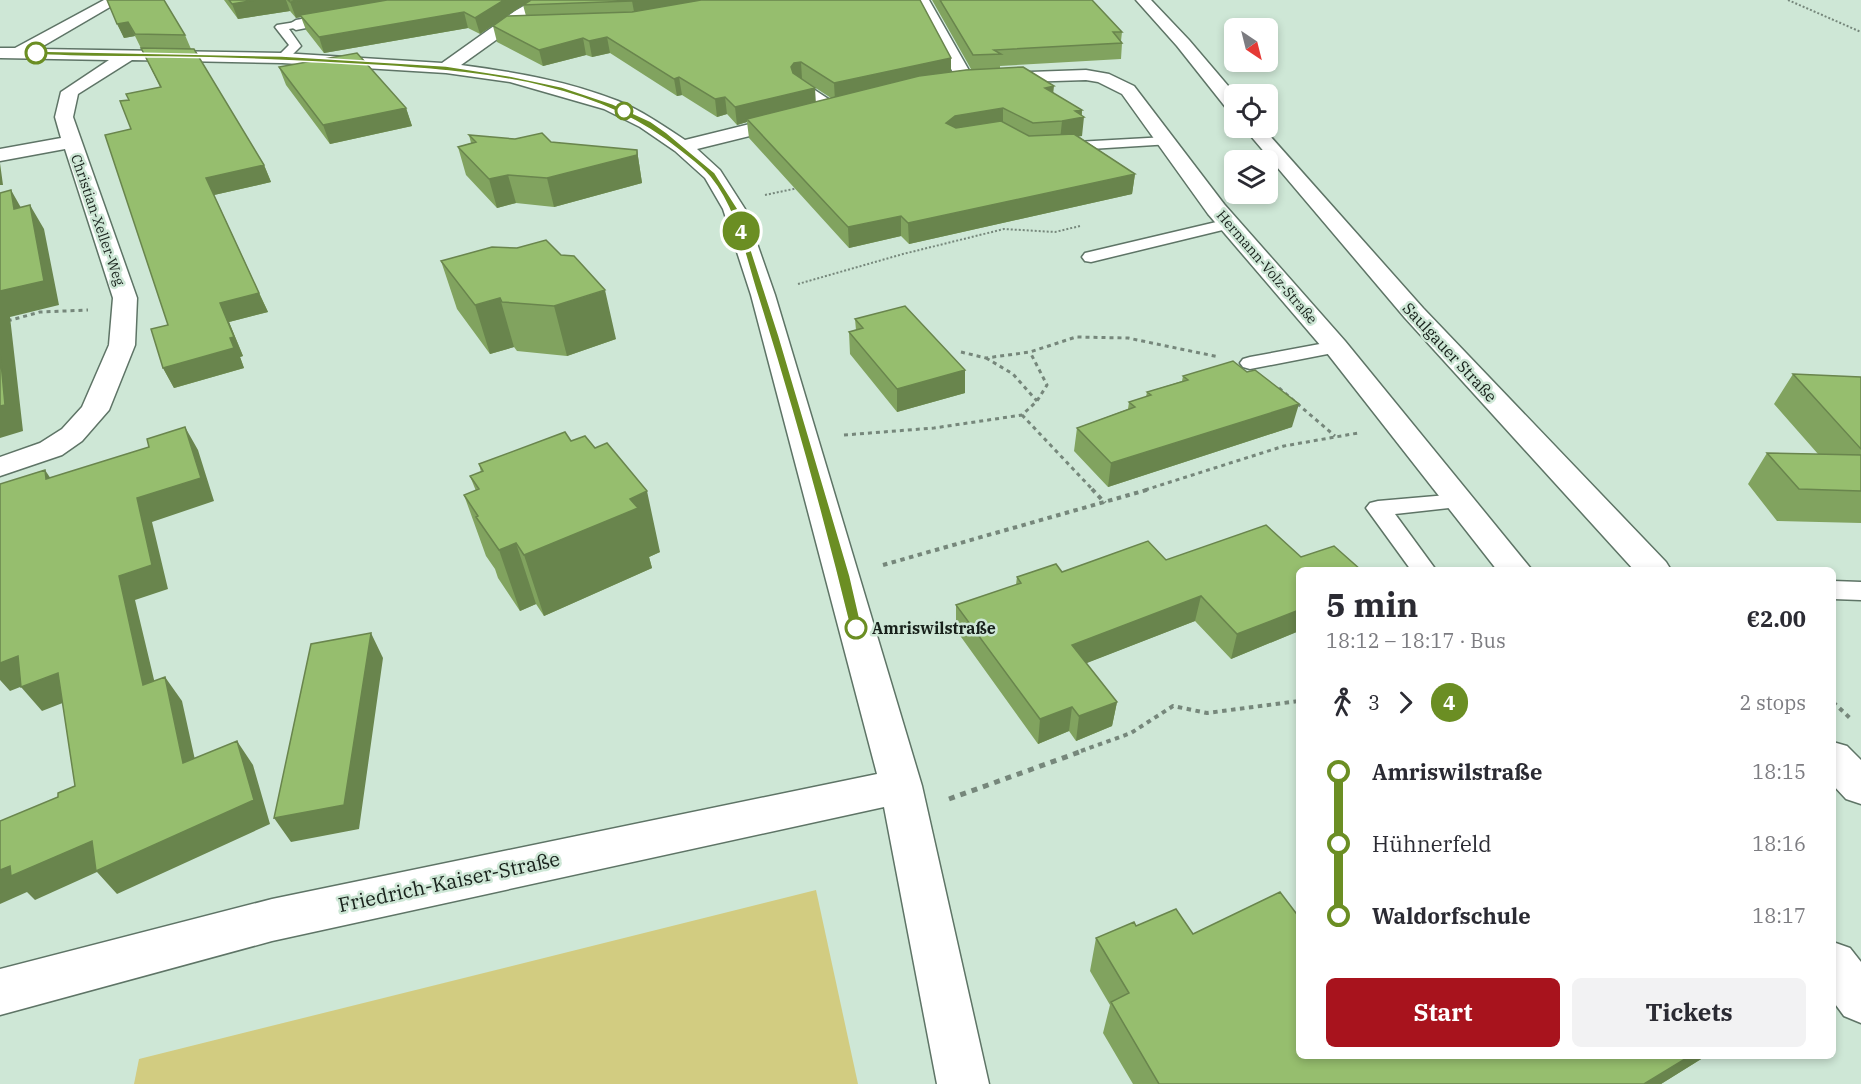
<!DOCTYPE html>
<meta charset="utf-8">
<style>
body{margin:0;font-family:"IBM Plex Serif",serif;background:#f2f2f3;color:#2b2b33;height:100vh;display:flex;flex-direction:column;font-size:22px;white-space:nowrap}
*{box-sizing:border-box;margin:0}
p{font-size:20px;color:#7c7c81}
.icon{flex:none;width:33px;height:33px;fill:none;stroke:currentColor;stroke-width:2;stroke-linecap:round;stroke-linejoin:round}
.map{position:relative;flex:1;overflow:hidden}
.drawer{position:absolute;left:1296px;top:567px;width:540px;height:492px;display:flex;flex-direction:column;background:#fff;border-radius:9px;box-shadow:0 3px 9px #0003}
.drawer>*{flex:none}
.badge{padding:0 12px;border-radius:20px;font-size:21px;line-height:39px}
.needle{width:39px;rotate:145deg}
.fabs{position:absolute;left:1224px;top:18px;display:grid;gap:12px}
.fabs a{display:grid;place-items:center;width:54px;height:54px;border-radius:9px;background:#fff;box-shadow:0 3px 9px #0003;font-size:30px}
.map>.badge{position:absolute;translate:-50% -50%;box-shadow:0 0 0 3px #fff}
.legs{display:flex;align-items:center;gap:9px;height:66px;padding:0 30px;font-size:20px}
.legs p{margin-inline-start:auto}
.overview{display:flex;align-items:center;justify-content:space-between;height:102px;padding:0 30px}
h1{font-size:33px;font-weight:700;line-height:45px}
.button{display:flex;gap:12px;margin-top:auto;padding:12px 30px}
.button a{flex:1;height:69px;border-radius:9px;background:#a8131d;color:#fff;font-size:24px;font-weight:700;line-height:69px;text-align:center}
.button a+a{background:#f2f2f3;color:#2b2b33}
ul{padding:0 30px;list-style:none}
li{display:flex;align-items:center;gap:21px;height:72px;font-size:22px}
li i{display:grid;place-items:center;width:9px;height:100%;margin:0 8px;background:currentColor}
li i::after{content:'';width:15px;height:15px;margin:-8px;border:4px solid;border-radius:50%;background:#fff}
li p{margin-inline-start:auto}
li:first-child i{background:linear-gradient(#0000 50%,currentColor 0)}
li:last-child i{background:linear-gradient(currentColor 50%,#0000 0)}
.map>svg:first-child{display:block}
.green{fill:#d2cc81}
.lines{fill:none;stroke-linecap:round;stroke-linejoin:round}
.lane-casing{stroke:#5e7466;stroke-width:3}
.street-casing{stroke:#5e7466;stroke-width:3}
.secondary-casing{stroke:#5e7466;stroke-width:3}
.path-far3{stroke:#76877b;stroke-width:2;stroke-dasharray:2 2;stroke-linecap:butt}
.path-far2{stroke:#76877b;stroke-width:3;stroke-dasharray:4 4;stroke-linecap:butt}
.path-far1{stroke:#76877b;stroke-width:4;stroke-dasharray:4.5 4.5;stroke-linecap:butt}
.path{stroke:#76877b;stroke-width:5;stroke-dasharray:6 6;stroke-linecap:butt}
.lane{fill:#fff;fill-rule:evenodd}
.street{fill:#fff;fill-rule:evenodd}
.secondary{fill:#fff;fill-rule:evenodd}
.wall{fill:#81a35f;fill-rule:evenodd}
.shaded-wall{fill:#69854d}
.building{fill:#96be6e;stroke:#69854d;stroke-width:1.5}
.line-1{fill:#6b8e23;stroke:#fff;stroke-width:1.5}
.stop-1-dot{fill:#fff;stroke:#6b8e23;stroke-width:3}
.labels{text-anchor:middle;stroke-width:5;stroke-linejoin:round;paint-order:stroke}
.far-street-label{font-size:14px;fill:#17201a;stroke:#cee7d6}
.street-label{font-size:16px;fill:#17201a;stroke:#cee7d6}
.stop-label{font-size:16px;font-weight:bold;fill:#17201a;stroke:#cee7d6;text-anchor:start}
.near-street-label{font-size:20px;fill:#17201a;stroke:#cee7d6}
</style>
<div class="map">
<svg width="1861" height="1084" viewBox="0 0 1861 1084">
<rect width="100%" height="100%" fill="#cee7d6"/>
<path class="green" d="M816,890l42,194h-724l5,-25z"/>
<g class="lines">
<g class="lane-casing">
<path id="lane" d="M296,22l6,3 -2,2 -11,2 12,17 -15,15h-8l-2,-3 13,-13 -14,-18 2,-2z
M801,81l38,25 2,3 -2,3h-10l-33,-24 -1,-3 1,-3z
M1166,137l7,4 -2,3 -113,7 -7,-4 7,-4z
M1229,219l6,2 2,3 -2,3 -144,35 -6,-1 -3,-4 3,-4z
M1336,341l7,2 3,4 -3,4 -93,18 -7,-2 -3,-4 3,-4 7,-2z
M1459,494l8,2 4,5 -4,5 -72,8 41,56h-25l-45,-62 4,-5 8,-2z
M1833,581l28,1v18l-28,-1z"/>
</g>
<g class="street-casing">
<path id="street" d="M104,0h18l-84,49 244,4 160,10 73,-52 19,-11h18l-91,65c53,7 107,16 157,36 24,10 46,25 67,39l106,-26 7,2 2,4 -2,4 -101,25 23,21 25,39 30,86 147,491 67,298h-52l-53,-277 -612,134 -272,74v-46l272,-70 605,-125 -126,-479 -28,-86 -18,-31 -30,-27 -35,-24 -36,-18 -94,-27 -64,-9 -164,-10 -150,-3 -54,34 -5,23 64,181 -2,47 -26,65 -27,31 -20,14 -62,21v-19l40,-14 22,-14 20,-22 27,-62 4,-47 -48,-149 -65,12v-12l61,-11 -6,-21 6,-25 48,-32 -109,-2v-10h15z
M915,0h14l42,74 115,-4 23,4 25,12 90,118 121,137 187,229h-35l-170,-217 -119,-139 -86,-120 -24,-12 -12,-2 -127,4z
M347,11l8,5 -3,3 -56,11 -8,-5 8,-5z
M1833,942l17,6 11,14v61l-17,-7 -11,-15z"/>
</g>
<g class="secondary-casing">
<path id="secondary" d="M1136,0h15l38,40 46,54 -1,16 -7,-1 -50,-63z
M1244,128h19l160,180 243,254 5,8h-37l-229,-252z
M1833,742l14,4 14,14v44l-15,-5 -13,-14z"/>
</g>
<path class="path-far3" d="M1788,0l73,32
M765,195l33,-7
M798,284l105,-30 101,-25 51,3 25,-6"/>
<path class="path-far2" d="M0,323l40,-11 48,-2
M961,352l25,6 44,-6 46,-15 52,1 91,19
M986,358l27,16 24,27
M1279,388l56,48
M1022,415l71,75
M844,435l90,-7 88,-13 15,-14 10,-16 -17,-33
M1145,490l139,-44 74,-13"/>
<path class="path-far1" d="M1092,489l13,14
M883,565l267,-76
M1833,702l19,18
M1081,751l50,-18 42,-27 34,7 92,-12"/>
<path class="path" d="M949,799l136,-49"/>
<use href="#lane" class="lane"/>
<use href="#street" class="street"/>
<use href="#secondary" class="secondary"/>
</g>
<path class="wall" d="M107,0l78,35 6,14 73,116 7,17 -57,13 54,117 -39,10 14,34 -3,1 4,11 -70,20 -11,-20 5,-43 -37,-196 -2,-29 31,-13 -25,-51 -11,2z
M224,0h307l-51,34 -12,-6 -144,25 -18,-23 -5,-13 -5,1 -6,-7 -52,8z
M531,0h389l31,72 20,-3 -39,-69h160l30,32 -1,9 1,2 -1,16 -121,7v2l53,25 29,17v26h-4l57,38 -3,20 -223,50 -8,-8 -52,12 -100,-110 -2,-16 -10,3 -10,-11 -10,3 -35,-22 -5,1 -67,-43 -18,4 -6,-2 -43,11 -46,-24 -4,-16 33,-10 -3,-11zM802,79l29,19 -15,4z
M279,67l127,41 6,18 -82,18 -44,-59z
M469,135l168,15 5,33 -88,24 -38,-4 -19,5 -31,-33 -8,-28 13,-4z
M492,247l124,92 -49,17 -50,-5 -3,-4 -24,7 -33,-45 -16,-48z
M855,319l110,51v23l-68,19 -47,-58 -1,-22 7,-2z
M1793,374l68,3v146l-84,-2 -29,-37 19,-31 51,1 -44,-50z
M1183,376l109,51 -184,60 -34,-36 3,-23 51,-19 1,-7 17,-5 1,-5 35,-11z
M479,464l181,88 -11,5 3,11 -108,48 -8,-12 -16,7 -22,-33 -3,-9 -9,-13 -22,-61 12,-4 -6,-15 11,-4z
M1166,560l133,10v61l-68,28 -36,-38 -109,42 31,39 -5,24 -36,15 -7,-10 -31,13 -82,-114v-25l60,-20 1,-8z
M1136,926l57,8 106,122h407l-45,28h-528l-30,-51 7,-28 -20,-34 6,-33z"/>
<path class="shaded-wall" d="M255,0h31l4,11 -52,8 -6,-15z
M305,0h97l-102,15 1,2 -5,1 -6,-16z
M504,0h27l-51,34 -5,-16z
M641,0h87l-93,17 -3,-16z
M464,12l4,16 -144,25 -5,-16z
M128,22l7,14 -11,2 -7,-14z
M607,37l3,16 -18,4 -3,-16z
M583,38l3,17 -43,11 -4,-16z
M951,58v16l-116,27 -1,-18z
M801,62l1,17 -6,1 -5,-13 3,-4z
M679,77l3,18 -5,1 -3,-17z
M1054,86l-2,18 -7,-16z
M815,88l1,17 -69,14v3l-10,3 -2,-18z
M725,97l2,17 -10,3 -2,-18z
M406,108l6,18 -82,18 -7,-19z
M1003,108v19l-57,15v-19l9,-7z
M1082,110l-1,7h3l-2,19 -22,4 2,-19 13,-10z
M637,150l5,33 -88,24 -7,-29z
M0,163l3,22h-3z
M264,165l7,17 -57,13 -8,-17z
M1135,174l-3,20 -223,50 -1,-21z
M508,175l8,28 -19,5 -8,-29z
M11,190l13,23 -10,-4z
M30,205l14,24 15,76 -49,12 13,114 -23,7v-147z
M901,216v20l-52,12 -1,-21z
M605,290l11,49 -49,17 -13,-50z
M259,293l9,19 -39,10 14,34 -3,1 4,11 -70,20 -11,-20 67,-30 -10,-35z
M500,298l14,49 -24,7 -15,-49z
M965,370v23l-68,19v-23z
M1299,404l-7,23 -184,60 3,-24z
M185,427l13,23 16,51 -62,21 16,67 -33,11 26,109 -18,-24 -24,-109 18,-78z
M45,470l16,24 -15,-15z
M647,491l13,61 -11,5 3,11 -108,48 -20,-61 106,-56z
M516,543l20,61 -16,7 -21,-61z
M1201,596l-6,25 -126,49 3,-25z
M1299,610v21l-68,28 6,-25z
M371,633l12,25 -24,171 -68,13 -17,-24z
M0,656h18l20,24 -28,11 -10,-11z
M58,673l20,24 -36,14 -21,-24z
M165,677l17,24 19,86 -18,-24z
M1117,702l-5,24 -36,15 3,-25z
M1072,707l-3,24 -31,13 2,-25z
M237,741l16,24 17,59 -153,70 -20,-22 -62,28 -8,-8 -27,12v-34z
M1690,1056h16l-45,28h-17z"/>
<path class="building" d="M107,0h57l21,35 -50,-1 -7,-12 -11,2z
M229,0h26l-23,4z
M288,0h17l-15,2z
M387,0h117l-29,18 -11,-6 -145,25 -19,-22z
M531,0h110l-9,1 -109,4z
M701,0h219l31,58 -117,25 -33,-21 -7,1 -3,4 2,6 22,15 -80,19 -10,-10 -10,2 -36,-22 -5,2 -67,-42 -18,4 -6,-3 -44,12 -46,-24 14,-10 125,-4z
M940,0h152l30,32h-9l9,11 -128,7 7,4 -28,1z
M141,48l53,1 70,116 -58,13 53,115 -39,10 14,34 -4,1 4,10 -71,20 -12,-39 17,-4 -63,-190 26,-6 -11,-28 9,-1 -3,-6 35,-7z
M357,53l49,55 -83,17 -44,-58z
M1023,67l31,19 -9,2 37,22 -7,1 9,6 -22,4 -29,2 -30,-15 -48,8 -9,7 10,5 45,-7 28,15 45,-2 61,40 -227,49 -7,-7 -53,11 -101,-108 172,-43 47,-6z
M542,133l9,9 86,8v5l-90,23 -39,-3 -19,4 -31,-32 18,-5 -7,-7 46,4z
M11,190l3,19 16,-4 14,76 -44,10v-98z
M546,240l15,15 13,1 31,34 -51,16 -52,-4 -2,-4 -25,7 -34,-44 51,-14 25,1z
M905,306l60,64 -68,19 -48,-57 14,-4 -8,-9z
M0,352l5,53 -5,1z
M1233,361l14,11 8,-2 44,34 -188,59 -34,-35 58,-21 -6,-5 22,-7 -4,-3 41,-12 -5,-4z
M1793,374l68,3v72z
M185,427l16,51 -64,20 15,67 -33,11 24,109 22,-8 18,86 54,-22 17,59 -158,71 -4,-30 -81,35 -1,-10 -10,4v-49l58,-24v-4l17,-7 -17,-113 -37,14 -3,-31 -18,7v-179l45,-14 1,9 103,-32 -2,-8z
M565,432l6,9 14,-5 10,12 12,-5 40,48 -17,8 8,9 -114,47 -8,-12 -17,7 -23,-33 2,-1 -14,-21 15,-6 -9,-13 13,-5 -4,-7z
M1767,453l94,2v36l-62,-2z
M1266,525l35,32 33,-11 27,24h-62v40l-62,24 -36,-38 -129,49 45,57 -38,14 -7,-9 -32,12 -84,-114 65,-22 -4,-6 39,-13 6,8 86,-31 18,19z
M371,633l-27,172 -70,13 37,-174z
M1280,892l19,25v139h391l-46,28h-485l-48,-82 18,-9 -33,-55 38,-16 2,4 40,-17 17,25z"/>
<path class="line-1" d="M36,51l246,5 164,10 64,10 52,11 51,17 37,17 17,12 48,40 23,36 41,127 71,240 12,52 -1,3h-9l-2,-3c-27,-111 -58,-222 -92,-331 -13,-40 -21,-87 -48,-120 -8,-10 -21,-19 -31,-27 -80,-66 -190,-77 -291,-84 -75,-5 -149,-8 -224,-9 -43,-1 -88,1 -130,-3z"/>
<g class="stop-1-dot">
<circle cx="36" cy="53" r="10"/>
<circle cx="624" cy="111" r="8"/>
<circle cx="856" cy="628" r="10"/>
</g>
<g class="labels">
<g class="far-street-label">
<text transform="translate(98 220) rotate(71)" y="5">Christian-Xeller-Weg</text>
<text transform="translate(1267 267) rotate(49)" y="5">Hermann-Volz-Straße</text>
</g>
<g class="street-label">
<text transform="translate(1450 352) rotate(47)" y="6">Saulgauer Straße</text>
</g>
<g class="stop-label">
<text x="872" y="634">Amriswilstraße</text>
</g>
<g class="near-street-label">
<text transform="translate(449 882) rotate(-12)" y="7">Friedrich-Kaiser-Straße</text>
</g>
</g>
</svg>
<div class="fabs">
<a><svg class="needle" viewBox="-14 -14 28 28"><path d="M0-13l5 13h-10z" fill="#e53935"/><path d="M0 13l5-13h-10z" fill="#7c7c81"/></svg></a>
<a><svg class="icon" aria-label="locate" viewBox="0 0 24 24"><circle cx="12" cy="12" r="6"/><path d="M12 2v4M12 18v4M2 12h4M18 12h4"/></svg></a>
<a><svg class="icon" aria-label="layers" viewBox="0 0 24 24"><path d="M12 4l9 5-9 5-9-5zM3 14l9 5 9-5"/></svg></a>
</div>
<b class="badge" style="left:741px;top:231px;background:#6b8e23;color:#fff">4</b>
<section class="drawer">
<div class="overview"><div><h1>5 min</h1><p>18:12 – 18:17 · Bus</p></div><b>€2.00</b></div>
<div class="legs"><svg class="icon" aria-label="walk" viewBox="0 0 24 24"><circle cx="13" cy="4" r="2"/><path d="M13 8l-2 6 4 7M11 14l-3 7M7 12l3-4h3l4 4"/></svg>3<svg class="icon" aria-label="forward" viewBox="0 0 24 24"><path d="M9 5l7 7-7 7"/></svg><b class="badge" style="background:#6b8e23;color:#fff">4</b><p>2 stops</p></div>
<ul>
<li><i style="color:#6b8e23"></i><b>Amriswilstraße</b><p>18:15</p></li>
<li><i style="color:#6b8e23"></i><span>Hühnerfeld</span><p>18:16</p></li>
<li><i style="color:#6b8e23"></i><b>Waldorfschule</b><p>18:17</p></li>
</ul>
<div class="button"><a>Start</a><a>Tickets</a></div>
</section>
</div>
